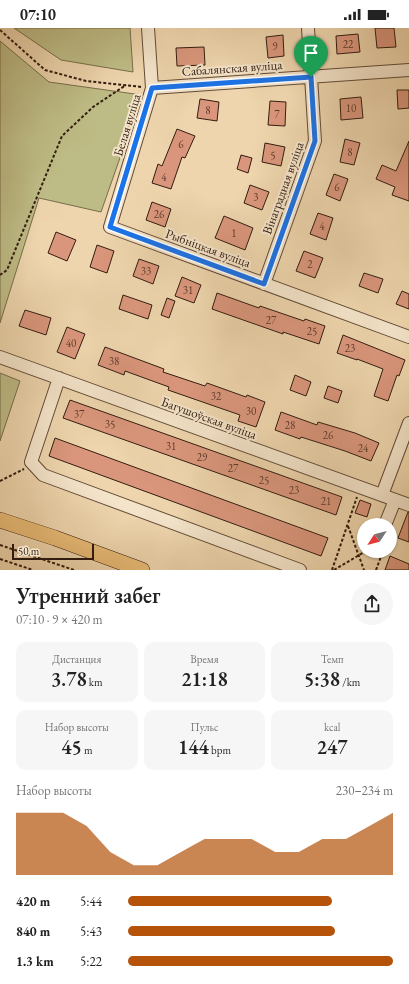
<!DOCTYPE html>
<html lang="ru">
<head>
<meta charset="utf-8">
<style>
	body { margin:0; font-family:"EB Garamond",serif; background:#f6f6f6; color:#222; height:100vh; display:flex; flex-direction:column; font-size:15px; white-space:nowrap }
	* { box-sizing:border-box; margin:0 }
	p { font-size:13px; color:#767676 }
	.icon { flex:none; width:22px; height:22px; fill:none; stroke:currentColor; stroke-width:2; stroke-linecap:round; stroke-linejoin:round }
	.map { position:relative; height:542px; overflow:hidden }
	.drawer { display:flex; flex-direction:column; background:#fff; flex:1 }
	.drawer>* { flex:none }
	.needle { width:26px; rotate:234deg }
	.tools { position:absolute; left:357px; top:490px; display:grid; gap:8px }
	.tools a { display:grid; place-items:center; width:40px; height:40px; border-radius:50%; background:#fff; box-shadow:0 1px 3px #0004; font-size:20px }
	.scale { position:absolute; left:12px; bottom:10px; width:82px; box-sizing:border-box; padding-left:4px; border:2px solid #331d10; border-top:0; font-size:11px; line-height:14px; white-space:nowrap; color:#331d10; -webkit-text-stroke:3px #f4e4ca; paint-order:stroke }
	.pin { position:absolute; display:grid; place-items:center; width:34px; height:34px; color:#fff; margin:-41px -17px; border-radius:50% 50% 50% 0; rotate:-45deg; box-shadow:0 0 4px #0007 }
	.pin .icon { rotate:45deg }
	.round { display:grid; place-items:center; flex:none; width:42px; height:42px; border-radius:21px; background:#f6f6f6 }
	.summary { display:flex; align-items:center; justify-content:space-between; height:68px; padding:0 16px }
	h1 { font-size:22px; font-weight:600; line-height:30px }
	.stats { display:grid; grid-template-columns:repeat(3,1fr); gap:6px; height:68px; padding:4px 16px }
	.stats div { display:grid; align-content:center; border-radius:10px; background:#f6f6f6; text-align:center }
	.stats b { font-size:20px; font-weight:600 }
	.stats small { font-size:11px; font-weight:400 }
	.stats p { font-size:11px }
	.chart { height:112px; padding:8px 16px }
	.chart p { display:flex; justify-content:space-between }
	.chart svg { width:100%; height:72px; margin-top:4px; fill:#b45309; opacity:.7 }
	ul { padding:0 16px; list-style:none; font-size:13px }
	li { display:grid; grid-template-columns:64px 48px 1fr; align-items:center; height:30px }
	li i { height:10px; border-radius:5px; background:#b45309 }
	.status { display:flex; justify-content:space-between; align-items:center; height:28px; padding:0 20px; background:#fff; direction:ltr }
	.status svg { height:11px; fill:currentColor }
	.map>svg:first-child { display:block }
</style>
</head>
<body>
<div class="status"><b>07:10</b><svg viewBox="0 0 49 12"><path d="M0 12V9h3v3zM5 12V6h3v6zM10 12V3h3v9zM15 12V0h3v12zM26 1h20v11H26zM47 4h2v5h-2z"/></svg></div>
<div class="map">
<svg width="409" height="542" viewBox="0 0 409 542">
	<rect width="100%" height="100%" fill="#eed5ad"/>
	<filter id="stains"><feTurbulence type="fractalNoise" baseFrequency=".005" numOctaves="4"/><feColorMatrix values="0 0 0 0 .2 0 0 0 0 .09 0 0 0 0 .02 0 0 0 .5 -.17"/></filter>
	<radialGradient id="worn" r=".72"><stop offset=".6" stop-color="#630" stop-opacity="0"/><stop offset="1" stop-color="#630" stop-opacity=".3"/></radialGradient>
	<path fill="#bebc86" stroke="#786c4b" d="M14,0h116l3,44 -72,-12z
		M0,13l49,41 93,13 -41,117 -62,-14 -39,125z
		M0,345l20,8 -20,60z"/>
	<path fill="#da967c" stroke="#331d10" d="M375,0h19l2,19 -19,1z
		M358,6l2,18 -23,2 -1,-18z
		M283,7l1,21 -16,2 -2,-21z
		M204,19l1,18 -28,1 -1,-18z
		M397,62h12v18l-11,1z
		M361,69l2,21 -22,2 -1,-21z
		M200,71l19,3 -2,19 -20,-3z
		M270,73l16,1 -1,24 -17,-1z
		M177,101l18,7 -10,22 -3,-1 -11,32 -19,-6 6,-19 4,2z
		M345,111l15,4 -6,22 -14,-3z
		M409,113v60l-17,-6 3,-8 -19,-8 6,-14 14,6z
		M265,115l20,4 -4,19 -19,-4z
		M241,127l11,3 -4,15 -11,-4z
		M334,146l14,5 -8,22 -14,-6z
		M250,157l19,7 -7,18 -18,-7z
		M152,174l19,7 -6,18 -19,-7z
		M318,185l15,5 -7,22 -16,-6z
		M224,188l29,12 -8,22 -30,-12z
		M56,204l20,8 -9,21 -19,-8z
		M97,217l17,6 -7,22 -17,-6z
		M304,223l19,7 -8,20 -19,-7z
		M139,231l20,7 -6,18 -20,-8z
		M364,245l19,6 -5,14 -19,-7z
		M182,249l19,8 -7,18 -19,-7z
		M402,263l7,3v15l-13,-5z
		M217,265l42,15 1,-2 44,15 1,-2 20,7 -6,18 -36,-12v2l-71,-25z
		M123,267l29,10 -4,14 -29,-10z
		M167,270l8,3 -6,17 -8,-3z
		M25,282l26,8 -5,17 -27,-9z
		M67,299l18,7 -10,25 -18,-7z
		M343,307l62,25 -6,16 -2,-1 -9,26 -14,-5 9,-27 -26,-10v1l-20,-7z
		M105,319l59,22 -1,3 42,14 2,-3 39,14 1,-2 18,7 -9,25 -18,-6 2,-6 -72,-25 1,-3 -44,-16 -1,4 -26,-10z
		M295,347l16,7 -5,14 -16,-6z
		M328,358l14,5 -4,12 -14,-5z
		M70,372l272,97 -6,18 -273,-97z
		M281,384l36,13 1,-3 37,11 24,10 -8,18 -26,-10 -44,-14 -1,2 -25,-9z
		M55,410l273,100 -7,18 -272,-100z
		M360,472l11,4 -4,13 -12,-4z
		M408,484h1v30l-11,-4z
		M390,528l19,8v6h-24z"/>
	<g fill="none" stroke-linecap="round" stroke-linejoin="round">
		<defs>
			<path id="minor" d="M148,0l4,60 -42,139 299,110
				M152,60l257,-18
				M264,256l51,-143 -7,-113
				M0,329l409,148
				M59,350l-28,84 12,13 257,95
				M382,467l27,-72
				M385,497l10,-25"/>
			<path id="major" d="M0,492l55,18 87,32"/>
		</defs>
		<use href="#minor" stroke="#624b37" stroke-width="14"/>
		<use href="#major" stroke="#331d10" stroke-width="16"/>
		<path stroke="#331d10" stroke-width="2" stroke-dasharray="3 2" stroke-linecap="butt" d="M0,2l45,40 41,11 56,6
			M0,247l7,-5 55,-134 31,-29 33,-22
			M0,453l24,-12
			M348,498l16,44
			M0,517l74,25
			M0,531l33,11
			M332,542l25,-73
			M334,542l32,-19
			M376,542l7,-19"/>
		<use href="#minor" stroke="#f4e4ca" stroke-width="12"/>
		<use href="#major" stroke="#e7ba76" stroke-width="15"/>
	</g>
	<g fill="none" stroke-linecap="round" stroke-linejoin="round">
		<defs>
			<path id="route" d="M311,49l4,64 -51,143 -154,-57 42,-139z"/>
		</defs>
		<use href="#route" stroke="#fff" stroke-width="8"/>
		<use href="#route" stroke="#1a73e8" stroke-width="5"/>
	</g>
	<g text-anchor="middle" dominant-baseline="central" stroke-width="4" stroke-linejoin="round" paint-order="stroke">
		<g font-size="11" fill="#5d3b2b">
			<text x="348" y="16">22</text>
			<text x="275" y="18">9</text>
			<text x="351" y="80">10</text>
			<text x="208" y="82">8</text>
			<text x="277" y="86">7</text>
			<text x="181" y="116">6</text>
			<text x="350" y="124">8</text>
			<text x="273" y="127">5</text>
			<text x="164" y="149">4</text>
			<text x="337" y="159">6</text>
			<text x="256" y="169">3</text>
			<text x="159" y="186">26</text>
			<text x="322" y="198">4</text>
			<text x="234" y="205">1</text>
			<text x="310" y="236">2</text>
			<text x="146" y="243">33</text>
			<text x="188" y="262">31</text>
			<text x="271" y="292">27</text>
			<text x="312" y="303">25</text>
			<text x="71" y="315">40</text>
			<text x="350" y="320">23</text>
			<text x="114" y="333">38</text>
			<text x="216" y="368">32</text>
			<text x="251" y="383">30</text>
			<text x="79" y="386">37</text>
			<text x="110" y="396">35</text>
			<text x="290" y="397">28</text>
			<text x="328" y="407">26</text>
			<text x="171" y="418">31</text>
			<text x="363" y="420">24</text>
			<text x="202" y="429">29</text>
			<text x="233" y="440">27</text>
			<text x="264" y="452">25</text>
			<text x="294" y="462">23</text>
			<text x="326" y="473">21</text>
		</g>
		<g font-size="13" fill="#331d10" stroke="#f4e4ca">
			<text transform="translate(232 40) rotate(-4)">Сабалянская вуліца</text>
			<text transform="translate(127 97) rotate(-73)">Белая вуліца</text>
			<text transform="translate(283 160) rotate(-70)">Вінаградная вуліца</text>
			<text transform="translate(208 220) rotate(20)">Рыбніцкая вуліца</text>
			<text transform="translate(209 390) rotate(20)">Багушоўская вуліца</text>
		</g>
	</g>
	<rect width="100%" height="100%" filter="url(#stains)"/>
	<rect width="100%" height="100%" fill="url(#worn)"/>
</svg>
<div class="tools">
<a><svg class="needle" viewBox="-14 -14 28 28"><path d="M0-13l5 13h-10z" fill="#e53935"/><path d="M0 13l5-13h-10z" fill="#767676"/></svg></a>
</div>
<div class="scale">50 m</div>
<div class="pin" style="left:311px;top:49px;background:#1e9e55"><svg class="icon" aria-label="arrive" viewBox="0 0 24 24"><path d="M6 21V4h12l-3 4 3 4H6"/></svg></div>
</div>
<section class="drawer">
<div class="summary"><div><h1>Утренний забег</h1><p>07:10 · 9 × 420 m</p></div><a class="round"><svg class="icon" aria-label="share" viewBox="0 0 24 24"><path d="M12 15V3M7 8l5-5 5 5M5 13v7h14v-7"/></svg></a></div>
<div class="stats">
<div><p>Дистанция</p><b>3.78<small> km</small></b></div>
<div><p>Время</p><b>21:18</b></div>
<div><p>Темп</p><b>5:38<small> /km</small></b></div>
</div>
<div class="stats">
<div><p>Набор высоты</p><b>45<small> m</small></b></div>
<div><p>Пульс</p><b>144<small> bpm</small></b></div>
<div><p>kcal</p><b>247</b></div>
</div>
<div class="chart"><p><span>Набор высоты</span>230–234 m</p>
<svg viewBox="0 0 160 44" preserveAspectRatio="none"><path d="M0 44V6L10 6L20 6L30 14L40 30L50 38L60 38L70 30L80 22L90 22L100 22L110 30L120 30L130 22L140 22L150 14L160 6V44z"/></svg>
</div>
<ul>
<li><b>420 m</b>5:44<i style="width:77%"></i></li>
<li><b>840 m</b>5:43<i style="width:78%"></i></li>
<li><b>1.3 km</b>5:22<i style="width:100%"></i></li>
</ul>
</section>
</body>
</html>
